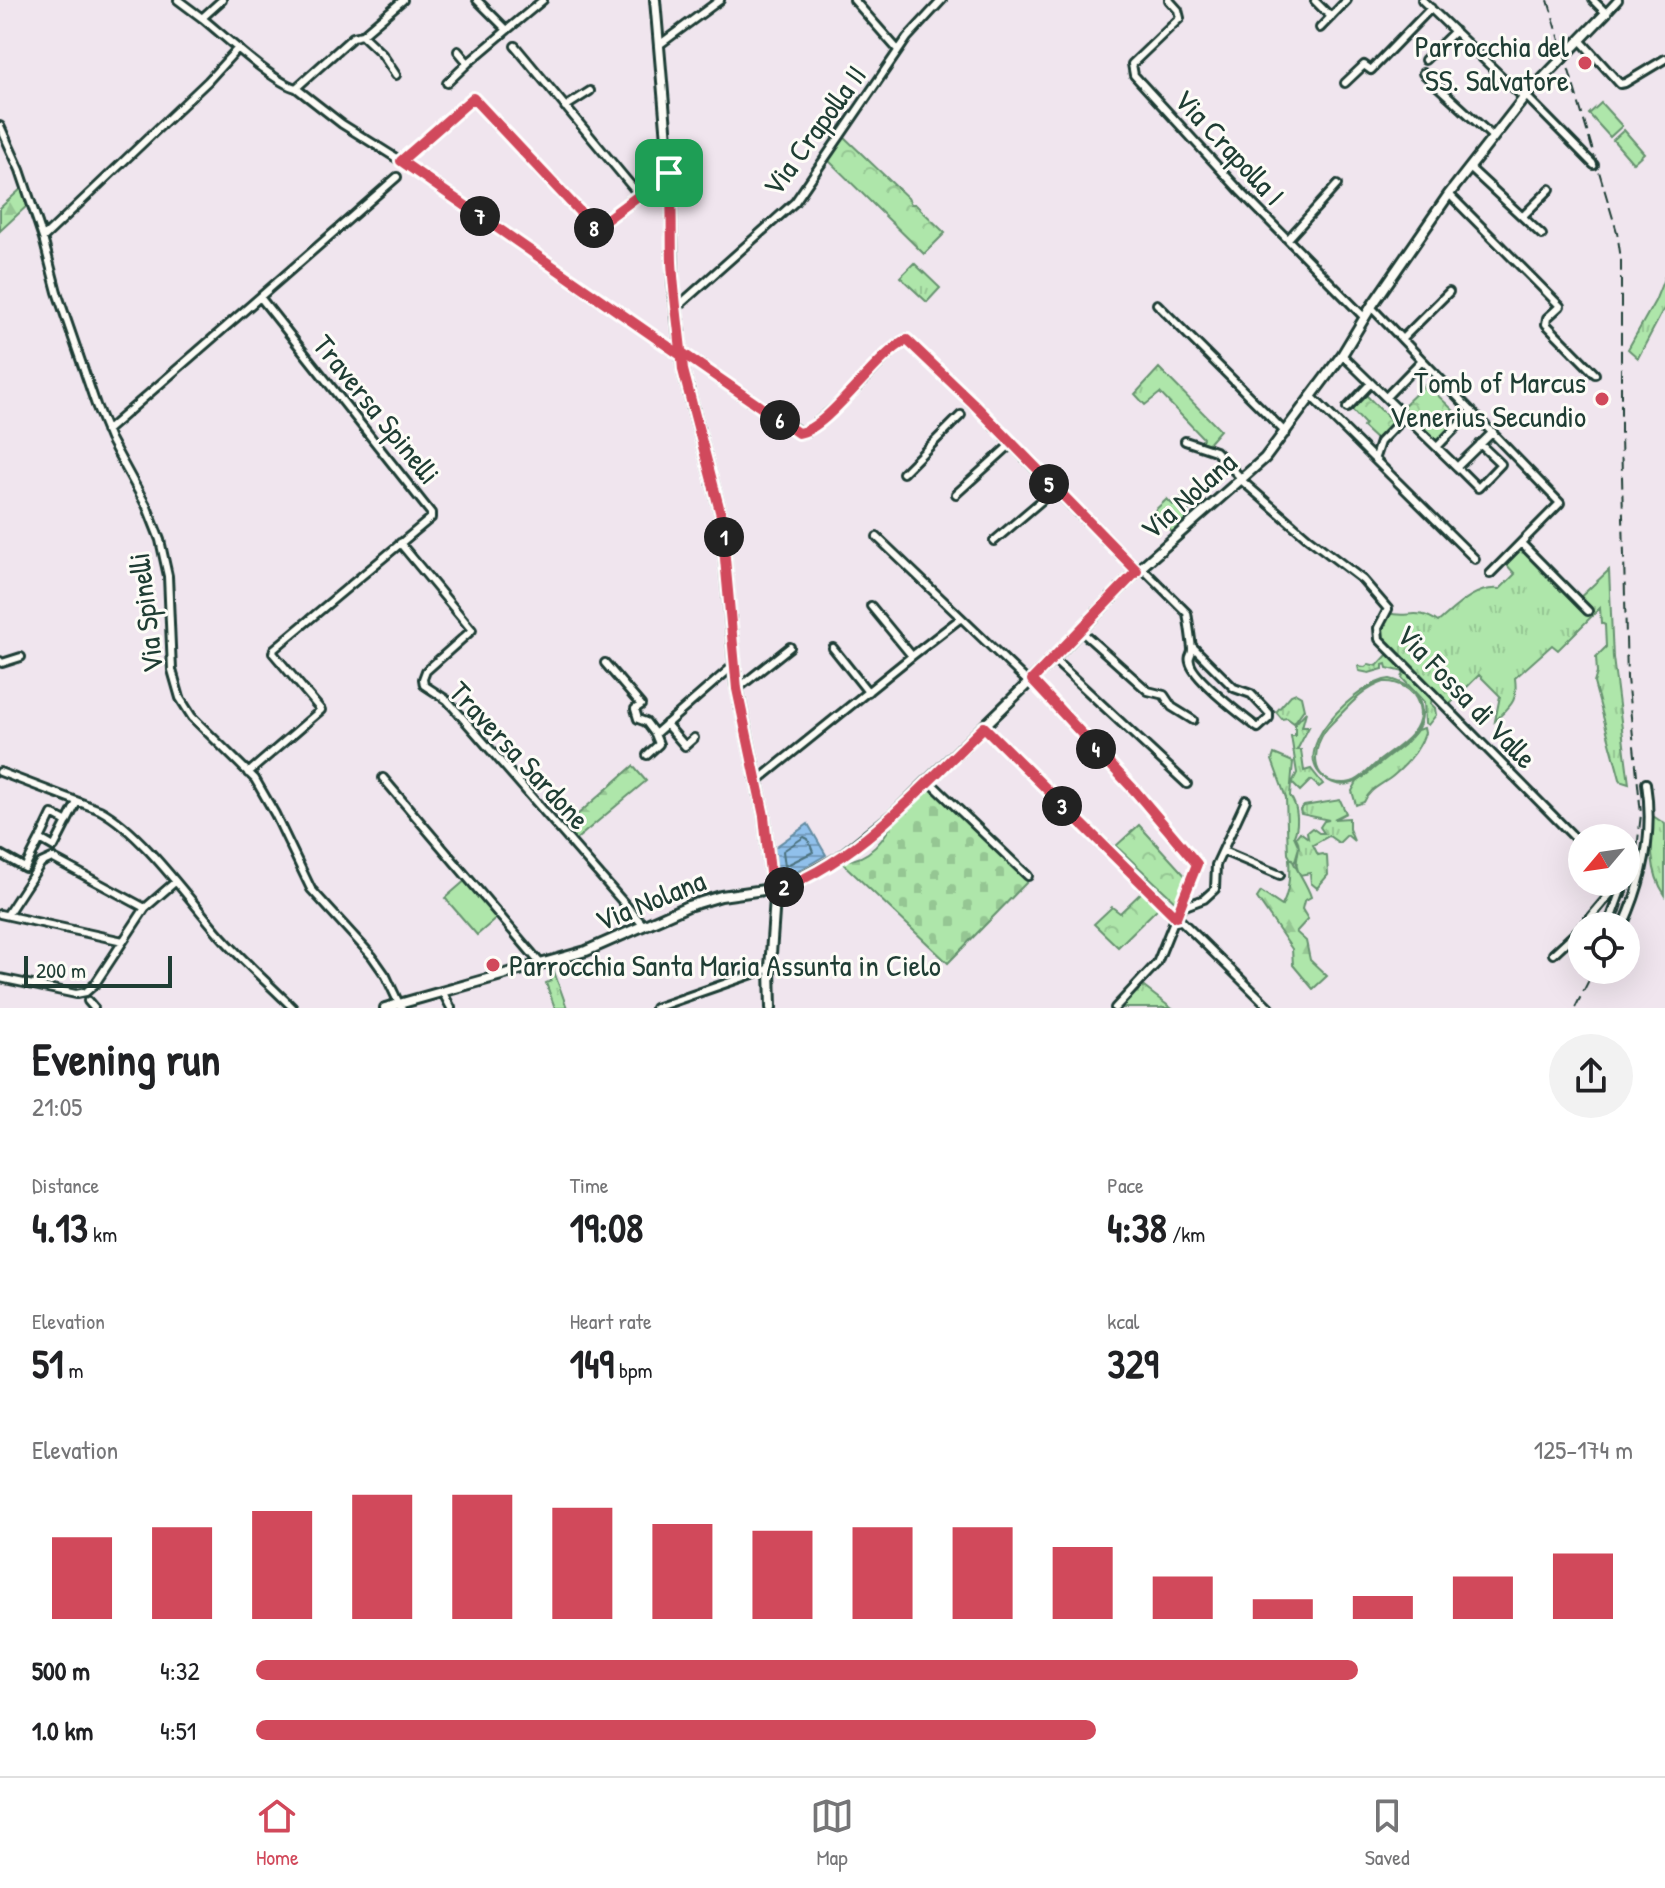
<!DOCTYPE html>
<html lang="en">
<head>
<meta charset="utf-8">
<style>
	body { margin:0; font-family:"Patrick Hand",sans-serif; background:#f2f2f2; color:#202124; height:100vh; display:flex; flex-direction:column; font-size:30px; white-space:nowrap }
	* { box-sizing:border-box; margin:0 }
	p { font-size:26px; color:#757577 }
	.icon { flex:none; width:44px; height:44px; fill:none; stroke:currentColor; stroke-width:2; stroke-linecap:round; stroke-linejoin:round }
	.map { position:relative; height:1008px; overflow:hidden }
	.drawer { display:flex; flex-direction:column; background:#fff; flex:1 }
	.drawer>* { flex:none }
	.needle { width:52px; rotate:241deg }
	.fabs { position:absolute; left:1568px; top:824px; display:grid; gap:16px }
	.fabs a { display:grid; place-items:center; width:72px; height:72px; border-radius:50%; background:#fff; box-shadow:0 8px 32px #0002; font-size:40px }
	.scale { position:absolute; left:24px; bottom:20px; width:148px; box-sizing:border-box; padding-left:8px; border:4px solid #1f3d34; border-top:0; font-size:22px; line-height:28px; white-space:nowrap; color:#1f3d34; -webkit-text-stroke:6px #fdfcf7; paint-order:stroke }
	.pin { position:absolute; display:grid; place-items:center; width:68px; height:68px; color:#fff; margin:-34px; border-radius:16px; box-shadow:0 4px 12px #0006 }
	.km { position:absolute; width:40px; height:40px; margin:-20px; border-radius:50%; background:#222; color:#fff; font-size:22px; line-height:40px; text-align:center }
	.round { display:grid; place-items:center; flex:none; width:84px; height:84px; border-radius:42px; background:#f2f2f2 }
	.summary { display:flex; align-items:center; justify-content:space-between; height:136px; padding:0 32px }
	h1 { font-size:44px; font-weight:800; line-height:60px }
	.stats { display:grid; grid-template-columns:repeat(3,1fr); gap:12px; height:136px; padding:8px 32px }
	.stats div { display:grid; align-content:center }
	.stats b { font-size:40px; font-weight:800 }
	.stats small { font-size:22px; font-weight:400 }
	.stats p { font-size:22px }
	.chart { height:224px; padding:16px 32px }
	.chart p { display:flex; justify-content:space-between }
	.chart svg { width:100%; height:144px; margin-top:8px; stroke:#d1495b; stroke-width:6 }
	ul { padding:0 32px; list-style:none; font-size:26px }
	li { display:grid; grid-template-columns:128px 96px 1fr; align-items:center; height:60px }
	li i { height:20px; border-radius:10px; background:#d1495b }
	.menu { display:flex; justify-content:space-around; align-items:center; height:112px; border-top:2px solid #e0e0e0; background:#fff; font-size:22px; color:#757577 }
	.menu a { display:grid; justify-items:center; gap:4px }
	.menu .on { color:#d1495b }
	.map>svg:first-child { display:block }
</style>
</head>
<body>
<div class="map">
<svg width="1665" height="1008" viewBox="0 0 1665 1008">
	<defs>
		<pattern id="grass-tufts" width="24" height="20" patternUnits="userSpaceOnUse" patternTransform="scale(2)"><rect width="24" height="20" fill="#aee6aa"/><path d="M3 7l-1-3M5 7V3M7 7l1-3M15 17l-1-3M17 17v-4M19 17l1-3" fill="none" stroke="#95c693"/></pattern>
		<pattern id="forest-firs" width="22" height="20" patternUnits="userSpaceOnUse" patternTransform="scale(2)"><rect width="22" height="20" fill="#aee6aa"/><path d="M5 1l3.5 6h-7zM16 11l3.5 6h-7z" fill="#95c693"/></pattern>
		<pattern id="cemetery-stones" width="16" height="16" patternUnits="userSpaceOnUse" patternTransform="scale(2)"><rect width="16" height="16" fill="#aee6aa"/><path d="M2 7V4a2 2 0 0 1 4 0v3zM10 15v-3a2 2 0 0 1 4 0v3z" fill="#95c693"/></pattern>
		<pattern id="park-crowns" width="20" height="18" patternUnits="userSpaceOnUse" patternTransform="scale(2)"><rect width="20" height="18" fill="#aee6aa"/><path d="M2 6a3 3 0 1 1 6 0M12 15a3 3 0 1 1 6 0" fill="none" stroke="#95c693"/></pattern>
		<pattern id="water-rules" width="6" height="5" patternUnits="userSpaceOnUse" patternTransform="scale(2)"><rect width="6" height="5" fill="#90c0eb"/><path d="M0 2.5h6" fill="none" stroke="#759dbf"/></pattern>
	</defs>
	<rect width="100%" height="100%" fill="#f0e5ee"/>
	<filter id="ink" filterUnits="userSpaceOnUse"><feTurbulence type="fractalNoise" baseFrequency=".0125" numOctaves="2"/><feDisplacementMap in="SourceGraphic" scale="16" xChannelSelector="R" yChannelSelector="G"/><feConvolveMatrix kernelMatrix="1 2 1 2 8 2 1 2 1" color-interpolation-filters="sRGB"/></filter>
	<g filter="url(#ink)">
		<path fill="url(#grass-tufts)" stroke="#66926f" stroke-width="2" d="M914,263l26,25 -13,14 -27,-25z
			M1665,276v31l-27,51 -10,-9 27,-48z
			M1159,368l61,62 -14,16 -5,-4 2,-4 -43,-45 -15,12 -10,-11z
			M1182,497l11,11 -10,6 5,6 -15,13 -21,-20 15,-14 6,6z
			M1520,549l54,54 35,-33 4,88 16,126 -7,-2 -2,-3 -26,-96 3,-10 -1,-16 10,-10 -1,-22 -4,-2 -1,-15 -42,42 -6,-5 -37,33c3,24 -4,27 -20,43l5,-25 -21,-21 -31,31 -67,-67 -2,-9 9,-17c20,6 29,-6 50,9 18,-15 37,-36 62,-33l15,-15 -10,-11z
			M1388,654l44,43 -1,7 4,4 1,7 -8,10 -3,-2 -1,-21 -22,-24 2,-6 -17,-4 -1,-4 -3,1v4l-14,4 -10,-2 -1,-5 7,1 4,-3 8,2z
			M1296,693l5,3 3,13 -10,14 -7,-5 -5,1 -6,-7 15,-17z
			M1306,712l-4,15h7l-12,23h4l3,21 7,-2 12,15 -4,3 -8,-7 -11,11 -8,-8 5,-10 -6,-37h4v-12z
			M1424,728l1,5c-5,16 -19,32 -32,43 -11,9 -23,12 -29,26l-8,3 -4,-14 5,-9 50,-40 10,-12z
			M1274,754l19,8 -3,34c8,10 9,29 4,40l5,11 -5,17 -6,-10 -2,-56 -14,-38z
			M1340,800l6,13 -12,6 15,-1v11l5,12 -7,-6 -8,8 -10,-7 -16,9 5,10 5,-1 4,3 1,18 -11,13 -6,-5 -1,-10 -10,2c-9,-14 4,-25 -4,-38l4,-5 8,6 -1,-6 5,-4 7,5h5l-4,-6 4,-6 5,-1 -28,-6 -1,-4 4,-4z
			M1653,816l12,8v71c-16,-23 -14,-53 -12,-79z
			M552,966l15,42h-12l-9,-25 5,-2 -3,-14z
			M1140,984l31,24h-53z"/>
		<path fill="url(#forest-firs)" stroke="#66926f" stroke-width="2" d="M23,187l6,17 -29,27v-23z
			M633,766l13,15 -73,61 -12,-13z
			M1289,859h3c5,12 16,27 19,38l-7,4 -2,8 6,10 -12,13 10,9 4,19 17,16 -14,13 -20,-24 -1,-16 -35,-51 4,-6 21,14c7,-13 8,-32 7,-47z"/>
		<path fill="url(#cemetery-stones)" stroke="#66926f" stroke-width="2" d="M930,786l98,95 -80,82 -109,-103c29,4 49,-23 57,-48l11,-1z"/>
		<path fill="url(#park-crowns)" stroke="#66926f" stroke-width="2" d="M843,136l65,62 3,6h4l30,29 -21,21 -97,-95z
			M1426,384l28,27 -6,7 8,8 -19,19 -37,-36z
			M1364,393l31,31 -17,17 -15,-14 2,-3 -16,-17z
			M1139,825l50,55 -10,25 -63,-59z
			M1144,890l16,16 -42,41 -24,-23 18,-17 8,6z"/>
		<path fill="#aee6aa" stroke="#66926f" stroke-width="2" fill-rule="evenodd" d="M1601,103l21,23 -12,11 -21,-23z
			M1624,130l20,23 -11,10 -20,-23z
			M1390,679c12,3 24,9 29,21 14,31 -23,49 -42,65 -8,7 -14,15 -24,18 -9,3 -17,2 -24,-2 -49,-28 31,-100 61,-102zM1384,682c14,-1 29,7 34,21 10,27 -21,44 -38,57 -12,9 -20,23 -36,23 -37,1 -33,-40 -13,-59 15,-15 31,-35 53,-42z
			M467,879l31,38 -21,18 -32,-37z"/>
		<path fill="url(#water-rules)" stroke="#638ca2" stroke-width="2" d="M808,824l18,31 -40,23 -9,-1 -3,-29z"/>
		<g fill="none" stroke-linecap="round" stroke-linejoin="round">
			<path stroke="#4c717d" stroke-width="2" d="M804,837l4,2 5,13 -28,14 -2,-15z"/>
			<path stroke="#c6c3c9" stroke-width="6" stroke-dasharray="6 3" stroke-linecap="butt" d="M961,415l6,-7"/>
			<defs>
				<path id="street" d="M178,0l24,18 20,-18
					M477,0l30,30 36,-30
					M854,0l44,50
					M1169,0l9,10 2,8 -48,46 2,11 107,117 124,126
					M1422,0l102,98
					M1593,0l13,13 12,-13
					M1315,1l16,16
					M202,18c20,16 72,65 94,70l57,-51 9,-2 41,-35
					M1320,28l27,-28
					M362,35l20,19 14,21
					M1580,40l40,44 5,-1 40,-24
					M659,45l61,-45
					M515,46l124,149
					M458,51l10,12 39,-33
					M1425,60l30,-29
					M1423,73l70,64
					M447,83l21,-20
					M1345,83l19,-18 7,5 60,-62
					M296,88l46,36 59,37 72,-63 122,130 74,-55
					M1526,96l68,69
					M565,107l25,-16
					M0,126l20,44 23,68 14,54 39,113 14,34 37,68 13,33 8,36 4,94 8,28 12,19 63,62 20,35 36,75 61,67 14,20 15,32
					M401,161l281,195
					M1470,168l72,67
					M1449,194l111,112 -13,12 -1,6 49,50
					M1523,216l27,-27
					M43,238l165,-157 30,-33
					M1288,239l49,-54
					M260,297l137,-120
					M1157,304l129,129
					M1371,307l189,196 -70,71
					M676,308l119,-106 112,-164 35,-38
					M1402,339l47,-47
					M681,352l74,52 47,29 9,-5 40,-35 44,-46 12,-7 66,63 74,78 90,90
					M1342,355l115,112 36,-35
					M1312,397l163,162
					M1386,397l36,-37
					M1347,408l24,-25
					M106,431l154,-134 171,216v5l-157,131 -1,4 48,57 -73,63
					M1185,441l30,10 27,28
					M1437,447l35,-36
					M1375,457l5,-15 25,-26
					M1457,467l21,21 23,-24 -21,-20
					M903,473l58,-58
					M1241,480l67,58 55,42 25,29 -10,19 1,11 203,206
					M956,494l55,-50
					M877,537l152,146
					M994,541l61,-52
					M400,543l72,87 -46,41 -3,8 1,6 23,15 197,226
					M1521,543l67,68
					M1141,567l46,46c1,5 5,33 5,37 0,6 -4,6 -2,12 2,16 54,55 68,66l11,-10v-5l-18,-19 -17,-6 -41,-41
					M871,606l41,50 49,-38
					M1081,631l67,60 16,4 8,12 21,13
					M833,648l35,44
					M1053,659l134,125
					M0,661l2,2 19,-6
					M605,663l36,42 -6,4 3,10 8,3 9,12
					M1032,680l104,112 61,72 -40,99 -42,45
					M737,689l53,-42
					M666,724l19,22 9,-8
					M984,727l286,281
					M647,755l12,-11 -4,-10 79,-69
					M0,772l100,38c41,22 88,88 119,124 23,26 49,49 74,74
					M383,778l157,185
					M928,780l100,96
					M756,782l156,-126
					M40,839l12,-25 15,8
					M1223,851l57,24
					M0,854l25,14 15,-29 14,8 23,-45
					M1180,908l24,-9 11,-10 1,-24 30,-65
					M0,914l123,27
					M7,915l34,-52 11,-5 93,50
					M1583,926l27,-32 4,-12
					M1608,926l16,-44
					M1623,926c21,-46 31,-93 23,-143
					M1553,954l29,-27
					M0,978l76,16 10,-2 9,-8 50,-76 30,-26
					M442,991l9,17
					M88,1001l6,7
					M655,1008l115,-40"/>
				<path id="secondary" d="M655,0l16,186 2,96 10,88 38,145 15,168 28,133 8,75 3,7 -5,70 1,40
					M385,1008l201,-57 102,-45 33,-10 65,-9 54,-30 54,-43 159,-155 84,-88 128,-113 77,-103 29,-48 78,-113 75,-96 82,-85"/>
			</defs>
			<use href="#street" stroke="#1f3d34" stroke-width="12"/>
			<use href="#secondary" stroke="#1f3d34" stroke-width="14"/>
			<use href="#street" stroke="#fdfcf7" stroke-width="6"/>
			<use href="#secondary" stroke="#fdfcf7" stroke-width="8"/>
			<path stroke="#1f3d34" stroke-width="2" stroke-dasharray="12 6" stroke-linecap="butt" d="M1548,0l69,232 4,27v177l6,242 14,136 -6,53 -19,59
				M1575,1008l19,-38"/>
		</g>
	</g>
	<g fill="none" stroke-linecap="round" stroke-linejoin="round" filter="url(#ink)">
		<defs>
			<path id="route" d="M669,173c4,30 2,60 3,89 2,37 8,72 11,108l38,145 16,174 27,127 8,75c82,-24 152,-107 212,-164l192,190 21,-53 -61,-72 -104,-112 105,-109 -164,-168 -66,-63c-32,15 -78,89 -109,93l-117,-81 1,4 -281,-195 72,-63 122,130 74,-55"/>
		</defs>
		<use href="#route" stroke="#fff" stroke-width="16"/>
		<use href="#route" stroke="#d1495b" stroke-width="10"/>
	</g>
	<g fill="#d1495b" stroke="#fdfcf7" stroke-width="3">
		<circle cx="1585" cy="63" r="8"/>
		<circle cx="1602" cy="399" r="8"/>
		<circle cx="493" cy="965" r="8"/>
	</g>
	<g text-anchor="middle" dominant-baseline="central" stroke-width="6" stroke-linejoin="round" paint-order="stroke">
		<g font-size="30" fill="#1f3d34" stroke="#fdfcf7" text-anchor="end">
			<text x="1569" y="46">Parrocchia del<tspan x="1569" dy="34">SS. Salvatore</tspan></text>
			<text x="1586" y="382">Tomb of Marcus<tspan x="1586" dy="34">Venerius Secundio</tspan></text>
			<text x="509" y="965" text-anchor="start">Parrocchia Santa Maria Assunta in Cielo</text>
		</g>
		<g font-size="30" fill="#1f3d34" stroke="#fdfcf7">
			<text transform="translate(814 130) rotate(-54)">Via Crapolla II</text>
			<text transform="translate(1230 147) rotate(47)">Via Crapolla I</text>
			<text transform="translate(377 409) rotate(51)">Traversa Spinelli</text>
			<text transform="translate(1188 495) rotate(-41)">Via Nolana</text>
			<text transform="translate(145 613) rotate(-97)">Via Spinelli</text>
			<text transform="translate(1467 696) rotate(46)">Via Fossa di Valle</text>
			<text transform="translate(520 755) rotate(47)">Traversa Sardone</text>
			<text transform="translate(650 900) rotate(-22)">Via Nolana</text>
		</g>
	</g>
</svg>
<div class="fabs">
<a><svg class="needle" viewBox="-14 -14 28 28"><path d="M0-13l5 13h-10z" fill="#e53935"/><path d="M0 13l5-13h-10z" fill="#757577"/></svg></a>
<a><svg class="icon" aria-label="locate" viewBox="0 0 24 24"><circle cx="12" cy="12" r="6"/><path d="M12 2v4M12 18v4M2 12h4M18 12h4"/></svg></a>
</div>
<div class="scale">200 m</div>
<div class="pin" style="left:669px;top:173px;background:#1e9e55"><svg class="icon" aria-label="arrive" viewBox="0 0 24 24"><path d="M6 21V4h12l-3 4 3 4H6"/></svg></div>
<b class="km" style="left:724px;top:537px">1</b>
<b class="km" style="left:784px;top:887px">2</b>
<b class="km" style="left:1062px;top:806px">3</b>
<b class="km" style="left:1096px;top:749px">4</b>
<b class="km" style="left:1049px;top:484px">5</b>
<b class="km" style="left:780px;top:420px">6</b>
<b class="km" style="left:480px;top:216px">7</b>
<b class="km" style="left:594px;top:228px">8</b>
</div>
<section class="drawer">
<div class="summary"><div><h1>Evening run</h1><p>21:05</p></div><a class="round"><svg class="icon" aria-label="share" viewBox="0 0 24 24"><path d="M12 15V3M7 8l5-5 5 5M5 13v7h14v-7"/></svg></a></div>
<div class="stats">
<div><p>Distance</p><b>4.13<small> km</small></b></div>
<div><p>Time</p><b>19:08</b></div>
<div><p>Pace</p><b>4:38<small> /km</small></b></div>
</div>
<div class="stats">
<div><p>Elevation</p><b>51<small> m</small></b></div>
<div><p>Heart rate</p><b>149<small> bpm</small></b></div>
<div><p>kcal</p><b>329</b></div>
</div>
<div class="chart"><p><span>Elevation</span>125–174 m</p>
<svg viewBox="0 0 160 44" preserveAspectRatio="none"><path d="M5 44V19M15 44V16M25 44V11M35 44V6M45 44V6M55 44V10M65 44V15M75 44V17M85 44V16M95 44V16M105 44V22M115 44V31M125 44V38M135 44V37M145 44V31M155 44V24"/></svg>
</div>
<ul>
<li><b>500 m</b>4:32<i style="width:80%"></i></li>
<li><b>1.0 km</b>4:51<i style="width:61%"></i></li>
</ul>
</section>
<nav class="menu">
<a class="on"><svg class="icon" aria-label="home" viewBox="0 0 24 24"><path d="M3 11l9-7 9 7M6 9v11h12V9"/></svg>Home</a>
<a><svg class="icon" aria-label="map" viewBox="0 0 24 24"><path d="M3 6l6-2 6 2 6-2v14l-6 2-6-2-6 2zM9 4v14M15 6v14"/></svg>Map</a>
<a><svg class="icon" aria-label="saved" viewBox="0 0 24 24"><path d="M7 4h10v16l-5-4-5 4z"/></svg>Saved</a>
</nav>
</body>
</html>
